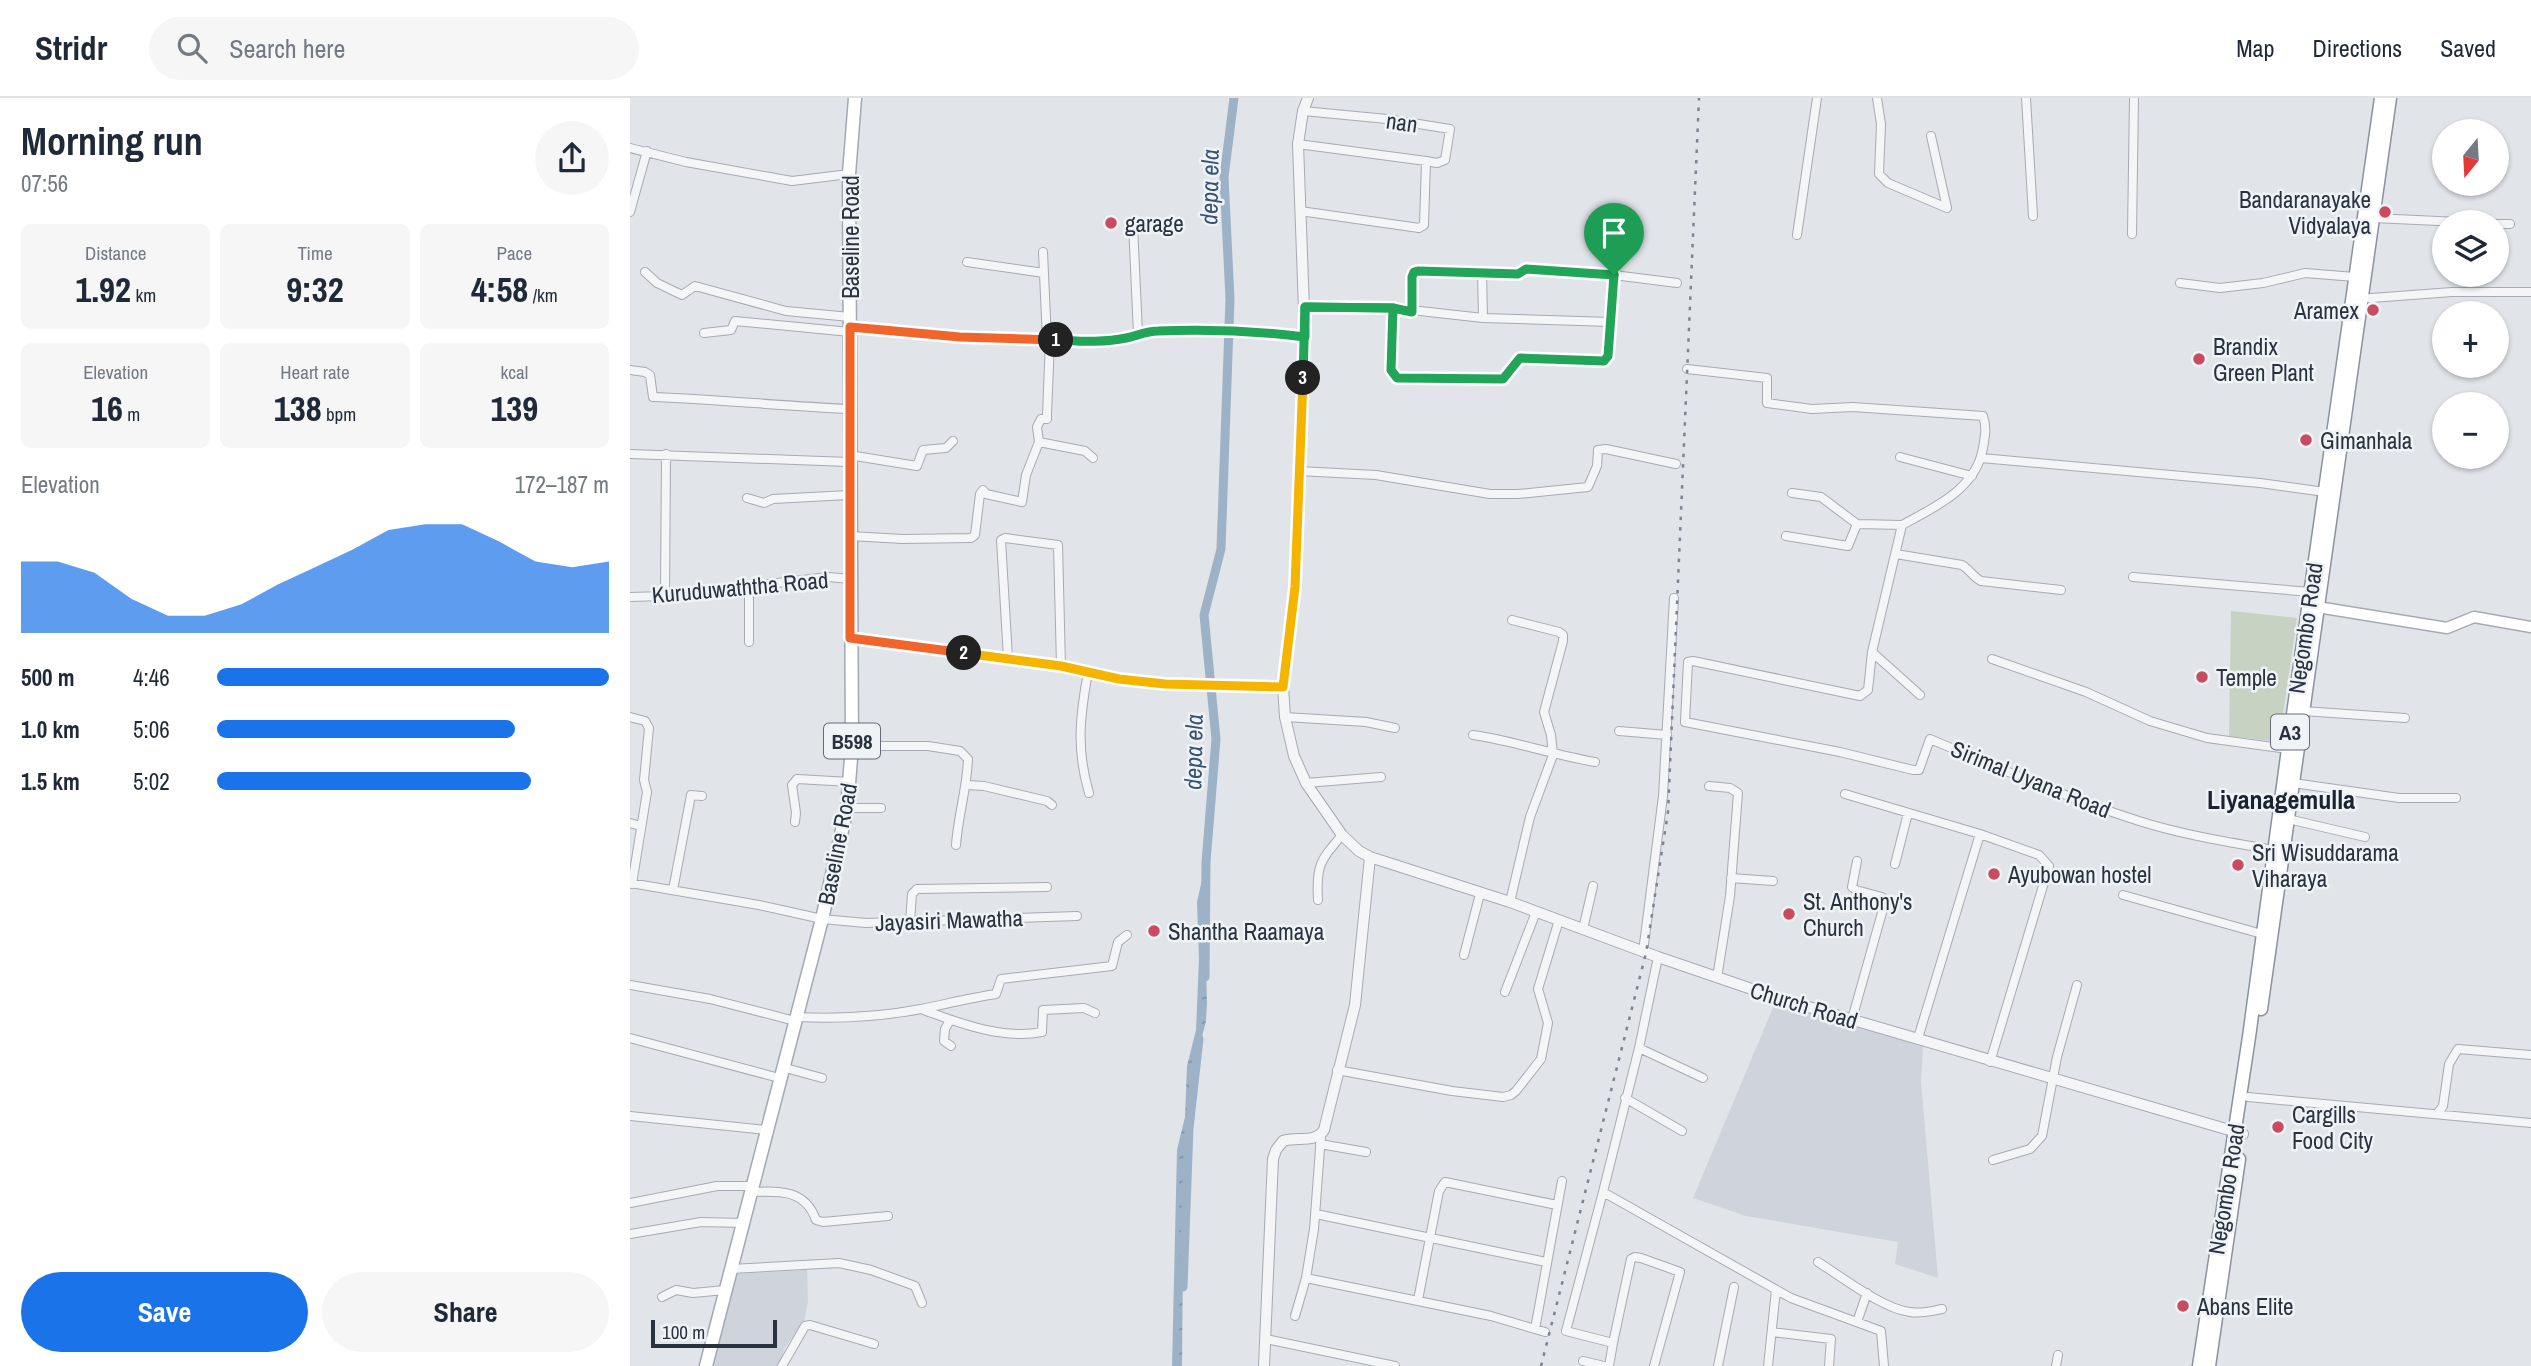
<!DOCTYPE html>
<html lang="en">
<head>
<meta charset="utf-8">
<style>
	body { margin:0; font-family:"Archivo Narrow",sans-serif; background:#f6f6f7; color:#1f2937; height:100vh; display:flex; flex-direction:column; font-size:26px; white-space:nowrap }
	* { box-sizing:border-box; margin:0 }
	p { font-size:23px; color:#747a83 }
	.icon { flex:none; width:38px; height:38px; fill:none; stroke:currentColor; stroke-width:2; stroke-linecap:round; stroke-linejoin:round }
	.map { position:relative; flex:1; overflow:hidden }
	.sheet { display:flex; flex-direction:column; background:#fff; width:630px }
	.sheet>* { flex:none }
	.needle { width:46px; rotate:198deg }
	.tools { position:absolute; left:1802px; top:21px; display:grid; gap:14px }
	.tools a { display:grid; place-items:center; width:77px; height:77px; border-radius:50%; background:#fff; box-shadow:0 2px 5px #0004; font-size:35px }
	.scale { position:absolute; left:21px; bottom:18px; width:126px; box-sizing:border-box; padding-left:7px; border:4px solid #2a3240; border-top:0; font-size:19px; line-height:24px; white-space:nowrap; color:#2a3240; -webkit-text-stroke:5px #f0f3f6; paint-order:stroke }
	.pin { position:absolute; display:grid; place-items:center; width:60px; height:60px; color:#fff; margin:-72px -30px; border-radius:50% 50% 50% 0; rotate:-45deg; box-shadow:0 0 7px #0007 }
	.pin .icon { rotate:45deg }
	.km { position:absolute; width:35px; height:35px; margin:-18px; border-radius:50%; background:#222; color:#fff; font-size:19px; line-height:35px; text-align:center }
	.round { display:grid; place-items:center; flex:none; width:74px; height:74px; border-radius:37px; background:#f6f6f7 }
	.headline { display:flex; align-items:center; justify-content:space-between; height:119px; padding:0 21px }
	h1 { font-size:38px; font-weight:700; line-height:52px }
	.metrics { display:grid; grid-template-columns:repeat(3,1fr); gap:10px; height:119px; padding:7px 21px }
	.metrics div { display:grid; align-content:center; border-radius:10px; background:#f6f6f7; text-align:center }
	.metrics b { font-size:35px; font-weight:700 }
	.metrics small { font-size:19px; font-weight:400 }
	.metrics p { font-size:19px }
	.chart { height:196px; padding:14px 21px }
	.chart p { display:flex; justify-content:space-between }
	.chart svg { width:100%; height:126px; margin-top:7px; fill:#1a73e8; opacity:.7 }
	.cta { display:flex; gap:14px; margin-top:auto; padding:14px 21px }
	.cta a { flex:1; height:80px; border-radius:42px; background:#1a73e8; color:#fff; font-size:28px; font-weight:700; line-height:80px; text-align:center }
	.cta a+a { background:#f6f6f7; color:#1f2937 }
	ul { padding:0 21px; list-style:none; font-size:23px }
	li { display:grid; grid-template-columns:112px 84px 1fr; align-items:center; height:52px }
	li i { height:18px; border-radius:9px; background:#1a73e8 }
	header { display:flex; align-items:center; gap:42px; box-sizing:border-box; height:98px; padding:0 35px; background:#fff; border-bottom:2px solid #e0e1e3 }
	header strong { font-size:33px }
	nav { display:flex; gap:38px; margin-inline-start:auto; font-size:24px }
	.search { width:490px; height:63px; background:#f6f6f7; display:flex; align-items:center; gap:18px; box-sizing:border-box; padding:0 24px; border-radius:38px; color:#747a83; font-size:26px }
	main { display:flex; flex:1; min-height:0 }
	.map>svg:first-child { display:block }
</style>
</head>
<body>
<header>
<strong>Stridr</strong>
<div class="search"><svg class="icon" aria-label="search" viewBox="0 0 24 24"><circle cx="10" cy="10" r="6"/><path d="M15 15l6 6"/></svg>Search here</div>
<nav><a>Map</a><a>Directions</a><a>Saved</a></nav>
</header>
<main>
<section class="sheet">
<div class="headline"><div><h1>Morning run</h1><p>07:56</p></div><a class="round"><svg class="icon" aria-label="share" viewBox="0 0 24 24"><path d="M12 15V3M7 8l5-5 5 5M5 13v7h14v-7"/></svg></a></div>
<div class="metrics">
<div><p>Distance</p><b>1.92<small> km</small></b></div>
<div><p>Time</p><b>9:32</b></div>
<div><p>Pace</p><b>4:58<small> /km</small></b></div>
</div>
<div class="metrics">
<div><p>Elevation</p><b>16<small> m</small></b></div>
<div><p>Heart rate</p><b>138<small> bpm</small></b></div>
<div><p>kcal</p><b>139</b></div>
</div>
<div class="chart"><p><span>Elevation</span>172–187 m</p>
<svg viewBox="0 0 160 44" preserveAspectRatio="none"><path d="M0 44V19L10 19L20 23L30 32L40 38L50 38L60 34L70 27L80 21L90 15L100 8L110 6L120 6L130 12L140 19L150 21L160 19V44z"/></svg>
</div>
<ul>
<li><b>500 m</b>4:46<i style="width:100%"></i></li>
<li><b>1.0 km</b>5:06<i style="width:76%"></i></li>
<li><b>1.5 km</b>5:02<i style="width:80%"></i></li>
</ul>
<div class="cta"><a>Save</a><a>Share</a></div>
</section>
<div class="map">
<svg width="1901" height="1268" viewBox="0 0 1901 1268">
	<defs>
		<pattern id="water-ripples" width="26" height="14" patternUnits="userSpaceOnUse" patternTransform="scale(1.75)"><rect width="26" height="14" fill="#9db2c7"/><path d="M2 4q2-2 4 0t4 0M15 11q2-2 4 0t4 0" fill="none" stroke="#8091a3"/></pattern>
	</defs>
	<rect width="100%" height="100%" fill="#e1e4e9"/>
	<path fill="#cfd3db" d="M1145,905l148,43 -2,36 17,196 -43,-14 3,-22 -152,-26 -53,-18z
		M177,1172l1,32 -4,20 -19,25 -6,19h-68l24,-92z"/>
	<path fill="#c7d2c2" d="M1601,513l66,7 -18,124 -50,-6z"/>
	<path fill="url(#water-ripples)" d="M576,764l-2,41 3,100 -1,18 -12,47 -5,60 -6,129 -1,109h-10l5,-216 8,-33 2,-51 9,-36 3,-71 -2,-57z"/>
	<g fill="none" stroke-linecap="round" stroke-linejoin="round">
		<path stroke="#9db2c7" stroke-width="9" d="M575,879l1,-115 10,-123 -12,-124 17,-66 9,-250 -6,-122 10,-79
			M553,1189l6,-159 10,-89"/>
		<defs>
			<path id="minor" d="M1247,0l4,26 -2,50 9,9 59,25 -16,-72
				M1396,0l7,118
				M673,13l84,8 63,10 -5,31 -8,3 -11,-2
				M668,46l128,17 -2,64 -5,3 -119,-17
				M0,50l56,14 106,19 57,-7
				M0,114l17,-61
				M1743,120l87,4
				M1867,126h13
				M503,127l5,108
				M1502,136l2,-136
				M1167,137l20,-137
				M413,154l4,88
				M337,164l77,11
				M15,174l12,11 25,12 13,-9 91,25 64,6
				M984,177l63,8
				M1550,185l40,5 43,-5 42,-10 50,4
				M1728,201l94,-7h79
				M675,209l88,1 90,10 -1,-46 36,2 8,-5 88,6 -6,81 -4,5 -84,-3 -17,21 -106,-1 -6,-8 2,-62
				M782,214l2,-39 68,-1
				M853,220l128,4
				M220,229l110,10 132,5 37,-4 9,-5 17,-2 85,1 65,5
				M74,235l27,-3 4,-9 115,11
				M1057,271l80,9v25l45,6 41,-2 130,9c4,12 2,20 0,32 -7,41 -48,59 -81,77l-30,127 -4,38 -8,6 -167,-35 -5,1 -3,60 155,30 73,18h6l11,-31c69,29 137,59 209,82 44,14 90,21 135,29
				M0,272l15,2 5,3 3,22h3c65,3 129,9 193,12
				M409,344l46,9 8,7
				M0,356l219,8
				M219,357l68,11 6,-16 23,-2 7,-7
				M1270,359l72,19
				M1351,360l279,25 65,9
				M668,373l78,4 114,19h28l70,-7 9,-21 1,-16 8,-1 70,15
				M1162,395l29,4 36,27
				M117,400l17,5 9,-4 76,-4
				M220,438l53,3 68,-1 4,-3 5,-41 3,-4 3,4 36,8 4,-27 13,-33 -2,-15 4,-8h6v-4l3,-75
				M1156,438l62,10 9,-22 45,1
				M1266,456l66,11c8,5 11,12 19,16l80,9
				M1503,479l178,15
				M119,489v55
				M35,498l1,-142
				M0,499l35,-1 163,-19 23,2
				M221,540l210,28 58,13 46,5 118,3
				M1242,554l48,43
				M378,560l-7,-118 4,-2 53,7 3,121
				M1362,561l94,33 64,29 57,17 81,11
				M458,574c-8,44 -12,77 1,121
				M1673,613l102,7
				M0,619l15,4 4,7 -5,52 3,12 -15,92
				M655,619l81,5 29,6
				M989,633l48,4
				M843,637c42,6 81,20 122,27
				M222,648h76l32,5 8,8c-1,29 -10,57 -12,86
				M676,685l75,-6
				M1663,685l106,15h57
				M337,687l17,1 63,15 5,4
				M1079,688l21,2 8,5 -8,103 -13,82
				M1215,696l135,40 59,21 10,11 -59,196
				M217,710h34
				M1658,721l77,18
				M165,724l1,-9 -4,-28 5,-6 53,3
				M0,725l11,3
				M1265,766l13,-51
				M1101,780l42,3
				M0,785l129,22 63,14 44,4 211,-7
				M43,792l18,-95 11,1
				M1493,797l139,39
				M688,802c-2,-35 2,-39 24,-65
				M880,804l20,-85 23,-62 -2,-20 -7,-23 19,-71v-6l-4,-3 -47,-12
				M280,824l2,-28 5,-5 130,-2
				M953,831l10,-43
				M1013,854l20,-156 11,-198
				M834,857l16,-61
				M1028,859l-19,91 -36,144 188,106 90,33 3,35
				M0,887l80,14 85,22
				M875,894l31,-80
				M291,911c38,14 81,31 121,23l1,-22 41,-2 11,5
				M166,919c41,2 84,0 125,-8 25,-5 49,-11 75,-15l5,-15 111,-13 6,-24 9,-7
				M1222,921l33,-117 -3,-5 -26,-7 -4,-3 5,-26
				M320,922l-5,9 -1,12 7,5
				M0,940l149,40
				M1288,940l62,-204
				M1009,950l64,30
				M152,969l40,11
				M707,972l115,21 51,6 8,-2 5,-4 25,-32 7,-36 -10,-34 21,-69
				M1618,999l283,26
				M995,1000l57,33
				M1807,1016l6,-8 6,-42 9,-15 73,6
				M0,1018l136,14
				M690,1046l46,8
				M1363,1062l37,-11 12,-13 15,-79 20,-72
				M121,1094c28,-1 54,-3 65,28l7,2 65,-6
				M973,1094l-37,139 47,12 -4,23
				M0,1105l87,-17h36
				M686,1116l230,48
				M0,1136l71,-12 42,1
				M1188,1164c24,15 65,47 92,50 11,2 22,-1 32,-3
				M101,1171l108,-6 32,7 44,16 7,17
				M676,1180l185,38 54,16
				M32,1199l14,-7 17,3 32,-3
				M788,1202l21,-109 6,-9 112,23
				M665,1218l11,-38 8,-49 7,-94
				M1227,1224l10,-29
				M905,1231l27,-148
				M1142,1234l59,7 -2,27
				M636,1241l129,27
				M983,1245l18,-84 4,-2 6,1 39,14 -26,94
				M953,1263l21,5
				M152,1268l23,-40 5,-1 64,19
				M1088,1268l16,-79
				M1138,1268l8,-76
				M1426,1268l2,-11"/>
			<path id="tertiary" d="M678,0l-5,13 -5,33 7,193 -10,250 -12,100 2,30 9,39 12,27 36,52 17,16 11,6 140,45 148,55 120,41 465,136
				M634,1268l9,-207 3,-9 7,-9c14,-5 32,3 41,-11l31,-125 15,-148"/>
			<path id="secondary" d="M1681,508l136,22 27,-11 57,10"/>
			<path id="primary" d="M76,1268l116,-447 25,-111 5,-62 -3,-572 6,-76"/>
			<path id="trunk" d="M1631,911l129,-911
				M1569,1268l50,-329 39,-288 93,-651
				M1579,1268l30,-207"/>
		</defs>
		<use href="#minor" stroke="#a6abb3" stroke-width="10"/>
		<use href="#tertiary" stroke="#a6abb3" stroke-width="12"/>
		<use href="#secondary" stroke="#a6abb3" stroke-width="13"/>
		<use href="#primary" stroke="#a0a9b4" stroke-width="15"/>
		<use href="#trunk" stroke="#89929f" stroke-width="15"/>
		<use href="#minor" stroke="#f3f5f7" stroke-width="8"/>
		<use href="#tertiary" stroke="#f3f5f7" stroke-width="10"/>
		<use href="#secondary" stroke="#fff" stroke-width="10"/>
		<use href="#primary" stroke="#fff" stroke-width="12"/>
		<use href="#trunk" stroke="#fff" stroke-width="12"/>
		<path stroke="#7b8492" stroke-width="2.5" stroke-dasharray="3.5 7" stroke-linecap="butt" d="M911,1268l105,-413 22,-141 31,-714"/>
	</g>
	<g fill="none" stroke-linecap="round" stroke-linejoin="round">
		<defs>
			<path id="split-1" d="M426,242c23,1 47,3 70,-2 11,-2 20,-7 32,-7 48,-2 99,0 147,6v-30l88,1 19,4v-35l2,-5 4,-1 100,3 8,-5 88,6"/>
			<path id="split-2" d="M334,555l-114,-15v-311l110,10 96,3"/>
			<path id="split-3" d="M334,555l97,13 58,13 46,5 118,3 12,-100 8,-209"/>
			<path id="split-4" d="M673,280l2,-71 88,1 -2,62 6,8 106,1 17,-21 84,3 4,-5 6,-81"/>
		</defs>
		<use href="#split-1" stroke="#fff" stroke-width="14"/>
		<use href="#split-2" stroke="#fff" stroke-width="14"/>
		<use href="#split-3" stroke="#fff" stroke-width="14"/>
		<use href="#split-4" stroke="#fff" stroke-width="14"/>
		<use href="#split-1" stroke="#22a559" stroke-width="9"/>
		<use href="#split-2" stroke="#f0652b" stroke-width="9"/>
		<use href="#split-3" stroke="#f5b400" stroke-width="9"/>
		<use href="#split-4" stroke="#22a559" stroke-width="9"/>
	</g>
	<g fill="#c84b60" stroke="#f0f3f6" stroke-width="2.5">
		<circle cx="1755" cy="114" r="7"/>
		<circle cx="481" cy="125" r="7"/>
		<circle cx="1743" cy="212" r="7"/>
		<circle cx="1569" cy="261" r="7"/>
		<circle cx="1676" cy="342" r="7"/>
		<circle cx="1572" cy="579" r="7"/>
		<circle cx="1608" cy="767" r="7"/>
		<circle cx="1364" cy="776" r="7"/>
		<circle cx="1159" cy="816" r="7"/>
		<circle cx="524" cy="833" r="7"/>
		<circle cx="1648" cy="1029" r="7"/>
		<circle cx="1553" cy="1208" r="7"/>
	</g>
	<g text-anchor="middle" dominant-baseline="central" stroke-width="5" stroke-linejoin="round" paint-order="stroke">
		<g fill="#f0f3f6" stroke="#656c77" stroke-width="2">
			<rect x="1641" y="616.5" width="38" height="35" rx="5"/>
			<rect x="194" y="625.5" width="56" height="35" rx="5"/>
		</g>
		<g font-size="21" font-weight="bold" fill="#2a3240">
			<text x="1660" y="634">A3</text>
			<text x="222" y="643">B598</text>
		</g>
		<g font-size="23" fill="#2a3240" stroke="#f0f3f6">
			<text transform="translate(772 24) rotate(8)">nan</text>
			<text transform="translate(220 139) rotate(-90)">Baseline Road</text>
			<text transform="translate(110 489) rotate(-5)">Kuruduwaththa Road</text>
			<text transform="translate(1675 530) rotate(-82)">Negombo Road</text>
			<text transform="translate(1401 681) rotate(22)">Sirimal Uyana Road</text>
			<text transform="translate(207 746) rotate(-79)">Baseline Road</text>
			<text transform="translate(319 822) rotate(-2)">Jayasiri Mawatha</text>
			<text transform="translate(1174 907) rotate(17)">Church Road</text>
			<text transform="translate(1596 1091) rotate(-81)">Negombo Road</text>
		</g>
		<g font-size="23" fill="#2a3240" stroke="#f0f3f6" text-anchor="start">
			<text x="1741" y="101" text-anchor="end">Bandaranayake<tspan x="1741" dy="26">Vidyalaya</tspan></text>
			<text x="495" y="125">garage</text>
			<text x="1729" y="212" text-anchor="end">Aramex</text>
			<text x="1583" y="248">Brandix<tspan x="1583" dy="26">Green Plant</tspan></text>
			<text x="1690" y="342">Gimanhala</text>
			<text x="1586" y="579">Temple</text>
			<text x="1622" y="754">Sri Wisuddarama<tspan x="1622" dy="26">Viharaya</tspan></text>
			<text x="1378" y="776">Ayubowan hostel</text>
			<text x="1173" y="803">St. Anthony's<tspan x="1173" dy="26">Church</tspan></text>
			<text x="538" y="833">Shantha Raamaya</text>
			<text x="1662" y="1016">Cargills<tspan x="1662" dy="26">Food City</tspan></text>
			<text x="1567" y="1208">Abans Elite</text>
		</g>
		<g font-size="24" font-style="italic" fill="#365272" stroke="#f0f3f6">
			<text transform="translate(579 89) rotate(-89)">depa ela</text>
			<text transform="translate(563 654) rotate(-89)">depa ela</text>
		</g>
		<g font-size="26" font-weight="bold" fill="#1c2330" stroke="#f0f3f6">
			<text x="1651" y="701">Liyanagemulla</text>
		</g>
	</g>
</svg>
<div class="tools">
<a><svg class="needle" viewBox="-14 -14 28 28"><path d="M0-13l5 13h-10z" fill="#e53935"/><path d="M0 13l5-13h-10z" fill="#747a83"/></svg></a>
<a><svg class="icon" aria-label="layers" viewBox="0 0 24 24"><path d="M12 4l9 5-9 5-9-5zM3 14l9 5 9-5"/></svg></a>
<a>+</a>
<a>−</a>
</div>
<div class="scale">100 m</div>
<div class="pin" style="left:984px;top:177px;background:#1e9e55"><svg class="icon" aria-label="arrive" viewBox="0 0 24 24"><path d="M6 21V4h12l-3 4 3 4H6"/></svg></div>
<b class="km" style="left:426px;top:242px">1</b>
<b class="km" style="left:334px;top:555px">2</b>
<b class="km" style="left:673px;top:280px">3</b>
</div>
</main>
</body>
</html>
